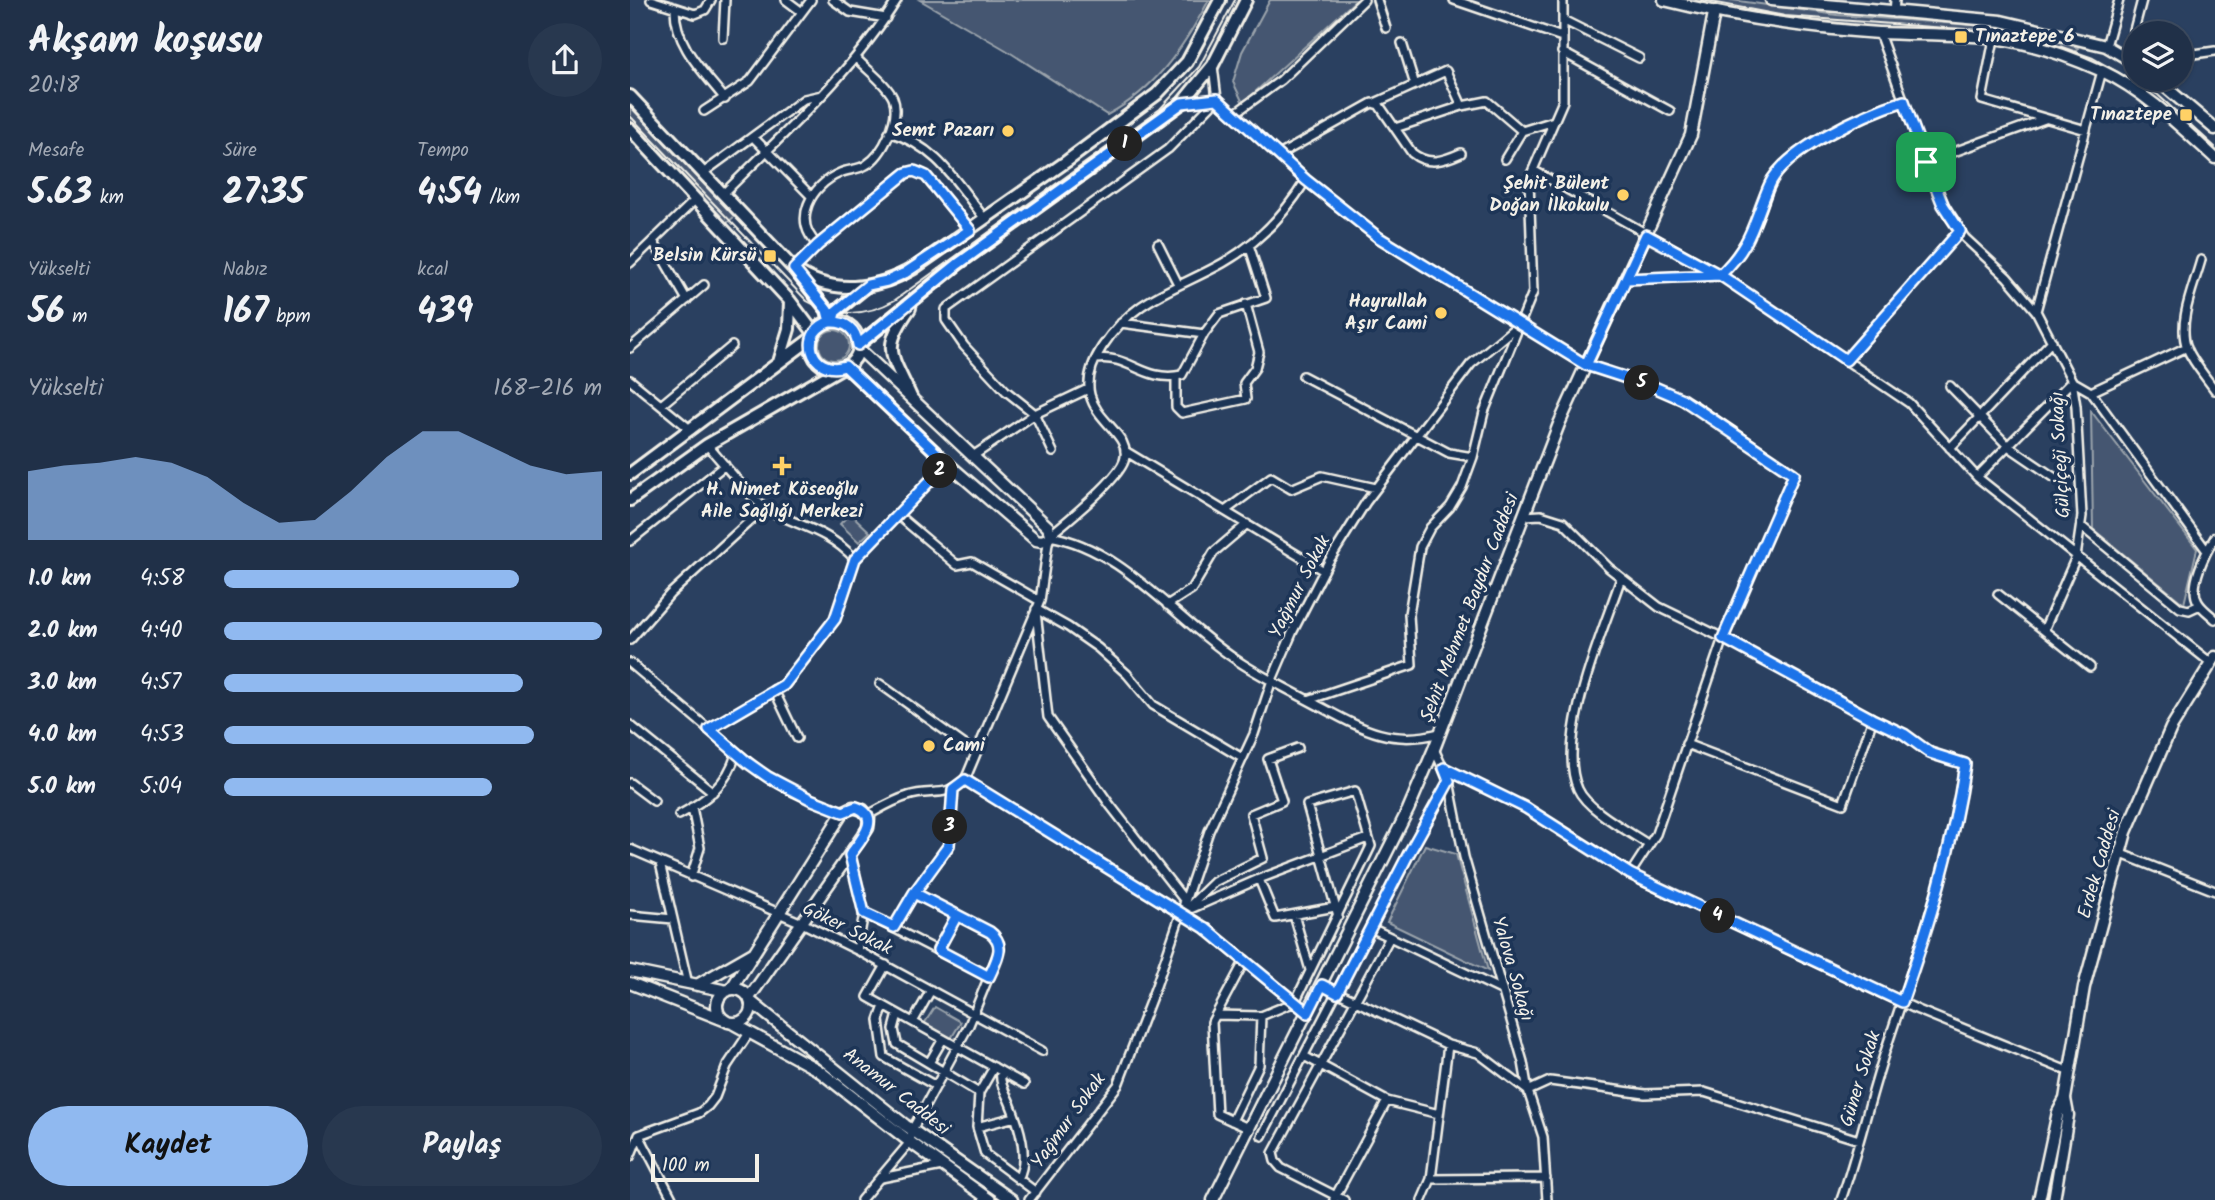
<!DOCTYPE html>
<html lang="tr">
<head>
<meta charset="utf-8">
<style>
	body { margin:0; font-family:Kalam,sans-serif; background:#28384f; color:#f1f3f6; height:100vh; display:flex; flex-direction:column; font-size:26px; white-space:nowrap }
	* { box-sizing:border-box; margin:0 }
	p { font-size:23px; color:#a2a9b4 }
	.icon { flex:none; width:38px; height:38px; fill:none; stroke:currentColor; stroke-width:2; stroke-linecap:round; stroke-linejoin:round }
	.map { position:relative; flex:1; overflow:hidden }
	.side { display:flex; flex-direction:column; background:#203048; width:630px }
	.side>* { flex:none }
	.controls { position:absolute; left:1493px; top:21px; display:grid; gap:14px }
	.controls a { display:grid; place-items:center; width:70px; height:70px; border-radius:50%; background:#203048; box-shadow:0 2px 5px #0004,0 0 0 2px #3d4b60; font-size:35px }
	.scale { position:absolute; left:21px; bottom:18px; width:108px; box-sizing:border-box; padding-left:7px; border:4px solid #f4f1e8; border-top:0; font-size:19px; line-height:24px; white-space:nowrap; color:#f4f1e8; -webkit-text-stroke:5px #1d3557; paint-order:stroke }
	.pin { position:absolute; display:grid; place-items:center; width:60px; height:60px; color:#fff; margin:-30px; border-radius:14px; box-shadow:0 4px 10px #0006 }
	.km { position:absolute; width:35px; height:35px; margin:-18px; border-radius:50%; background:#222; color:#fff; font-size:19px; line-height:35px; text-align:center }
	.round { display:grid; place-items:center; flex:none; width:74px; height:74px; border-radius:37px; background:#28384f }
	.headline { display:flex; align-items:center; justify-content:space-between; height:119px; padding:0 28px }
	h1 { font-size:38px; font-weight:600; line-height:52px }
	.stats { display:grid; grid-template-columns:repeat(3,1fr); gap:10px; height:119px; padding:7px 28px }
	.stats div { display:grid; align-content:center }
	.stats b { font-size:35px; font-weight:600 }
	.stats small { font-size:19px; font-weight:400 }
	.stats p { font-size:19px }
	.chart { height:196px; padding:14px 28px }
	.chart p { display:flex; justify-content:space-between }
	.chart svg { width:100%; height:126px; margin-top:7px; fill:#90b9f0; opacity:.7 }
	.action { display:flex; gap:14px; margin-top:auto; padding:14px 28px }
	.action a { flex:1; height:80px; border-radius:42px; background:#90b9f0; color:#111; font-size:28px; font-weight:600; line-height:80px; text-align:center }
	.action a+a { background:#28384f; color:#f1f3f6 }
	ul { padding:0 28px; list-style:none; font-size:23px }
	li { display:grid; grid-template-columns:112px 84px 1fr; align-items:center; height:52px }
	li i { height:18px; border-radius:9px; background:#90b9f0 }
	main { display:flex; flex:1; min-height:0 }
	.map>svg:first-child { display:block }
</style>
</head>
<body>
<main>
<section class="side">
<div class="headline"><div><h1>Akşam koşusu</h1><p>20:18</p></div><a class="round"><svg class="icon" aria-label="share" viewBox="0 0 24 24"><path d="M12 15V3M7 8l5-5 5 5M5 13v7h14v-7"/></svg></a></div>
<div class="stats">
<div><p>Mesafe</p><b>5.63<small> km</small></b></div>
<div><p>Süre</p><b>27:35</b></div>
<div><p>Tempo</p><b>4:54<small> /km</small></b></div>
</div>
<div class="stats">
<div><p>Yükselti</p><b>56<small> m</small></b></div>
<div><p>Nabız</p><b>167<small> bpm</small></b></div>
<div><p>kcal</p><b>439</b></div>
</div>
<div class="chart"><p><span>Yükselti</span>168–216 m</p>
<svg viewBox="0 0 160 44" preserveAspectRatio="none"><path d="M0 44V20L10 18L20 17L30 15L40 17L50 22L60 31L70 38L80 37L90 27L100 15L110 6L120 6L130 12L140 18L150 21L160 20V44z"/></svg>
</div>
<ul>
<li><b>1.0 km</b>4:58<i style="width:78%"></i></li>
<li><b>2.0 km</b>4:40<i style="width:100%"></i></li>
<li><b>3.0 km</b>4:57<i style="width:79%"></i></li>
<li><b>4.0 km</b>4:53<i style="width:82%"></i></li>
<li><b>5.0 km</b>5:04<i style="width:71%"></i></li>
</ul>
<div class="action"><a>Kaydet</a><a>Paylaş</a></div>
</section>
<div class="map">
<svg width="1585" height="1200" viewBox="0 0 1585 1200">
	<rect width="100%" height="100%" fill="#2a4060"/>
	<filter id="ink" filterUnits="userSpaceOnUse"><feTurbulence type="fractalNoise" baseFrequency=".0143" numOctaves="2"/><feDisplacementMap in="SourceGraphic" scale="14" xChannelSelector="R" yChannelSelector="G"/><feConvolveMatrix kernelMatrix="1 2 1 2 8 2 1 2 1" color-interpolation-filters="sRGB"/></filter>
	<g filter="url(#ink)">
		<path fill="#445771" stroke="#9ca4ac" stroke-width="2" d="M290,0h289c-26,48 -53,89 -102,115l-101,-65z
			M640,0h86l-113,103 -10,-21 9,-30z
			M1057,0h45l105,15 163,12 42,8 36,13 -3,7 -19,-7 -156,-19 -83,-6z
			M0,106l105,110 -8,7 -97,-102z
			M189 345a15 15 0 1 1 30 0a15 15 0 1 1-30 0Z
			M1461,411l106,138 -13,55 -91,-75z
			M220,513l20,19 -11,10 -19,-18z
			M795,845l31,9 32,117 -101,-49z
			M305,1007l26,15 -11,18 -26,-16z"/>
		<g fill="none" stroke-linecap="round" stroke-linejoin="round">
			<defs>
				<path id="street" d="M21,0l44,14 10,-4 6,-10
					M156,0l16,12
					M203,0l17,12 36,6
					M747,0l9,28
					M824,0l108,37
					M45,9c0,37 29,63 50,90
					M1264,13l1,-13
					M933,20l76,38
					M1249,33l47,129 22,52 17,24 42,39 29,34 36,70 4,25 6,110 -6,41 -32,73
					M93,38l2,-38
					M1505,38l-1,-8 8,-30
					M1364,39l-12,61 104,30
					M772,43l13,42
					M1476,46l13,-46
					M932,52l108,59
					M1550,56l35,-5
					M552,103l35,-4 -4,-33
					M745,103l71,-32 16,35 25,-5 35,30 32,-10
					M74,111l46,-30 61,-81
					M604,114l47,-34 83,-80
					M765,128l67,-22
					M259,132c49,15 66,49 96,87
					M123,137l58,59
					M649,155l93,-52 7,2 33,48c16,13 31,8 49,0
					M875,159l17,-28
					M1296,162l119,-43
					M903,170l187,105 189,128 68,74 234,186
					M73,173l101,-74 18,-4
					M93,194c62,-62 128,-120 174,-194
					M23,241l34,59
					M528,244l20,40
					M188,245c-27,-24 -7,-60 22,-72 8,-4 18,-3 26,-8 17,-10 35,-47 27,-67 -7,-15 -26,-28 -37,-40
					M1571,260c-7,26 -24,62 -14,88 6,15 19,29 28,42
					M0,263l66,-64
					M164,269l24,-24 85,-70c8,-5 15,-5 23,1l44,54
					M996,279l94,-4c19,-18 31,-39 40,-63 4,-9 5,-18 9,-26 15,-37 98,-73 135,-85
					M1406,311l66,-240
					M491,323l83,11
					M0,348l74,-63
					M466,359c34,-5 47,24 86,16l22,-41 15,-20 47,-16 -17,-53
					M1216,360l114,-129
					M546,376v31l6,6 64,-14 -2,-16 11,-15 4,-16 -13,-48
					M673,376l146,77 24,4
					M0,380l61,50
					M1320,386l58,60 47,32
					M1461,392l96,-45
					M31,405l71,-59
					M77,445c13,14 46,56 59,64 34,18 61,20 89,50
					M1320,448l102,-107
					M495,451l199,120
					M423,452l-18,-38 -29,-23 -42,-45 -18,-26v-11l222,-160 49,-50 89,81 72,57 208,128 68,22 41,19 99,68 -71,164 -67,196 -26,40
					M343,456l62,-42 53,-25
					M1347,477l95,-96 19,11 116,159
					M595,511l46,-34 20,12 31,-13 54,12
					M269,516l58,49 15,-3 68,39
					M894,516l17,-1 22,7 46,46 50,39 64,31 150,81 31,15 26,19 35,11c-14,100 -49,193 -80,288 -16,49 -27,99 -44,148
					M1451,526l99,82 9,2 11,-5
					M419,536c72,11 127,84 186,123 26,18 57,32 84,47 43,23 71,40 121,27
					M1585,537c-9,15 -27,49 -17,65 4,7 12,12 17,17
					M0,541l95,-76
					M991,578c-17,51 -66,161 -43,211 9,21 52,43 71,56
					M1368,594l92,73
					M537,605l25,-16 22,-37 33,-28
					M406,609l32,18 30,21 29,26 26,31 89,53
					M406,612l12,105 62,88 75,96
					M0,640l40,-46 94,-86
					M0,663l130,109 34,20 49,20
					M250,684l96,69
					M144,690l23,48
					M678,700l104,-35 -3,-51 11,-67 10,-19 20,-21 12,-20 11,-30 11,-45 49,-120 -4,-113 34,-78v-101
					M0,725l83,67
					M79,729l75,-44 51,-66 20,-60 92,-96
					M1056,744l157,60 30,-85
					M804,749l15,32 15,76 59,205 5,29 15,46 4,63
					M814,768l82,40 115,72 277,130 152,62
					M335,780l240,148 103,85
					M0,783l24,18
					M49,815c26,-14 50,-32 57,-62
					M238,815c13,-7 26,-15 40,-19 22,-8 37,3 57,-16l75,-179 9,-65c18,-15 68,-55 75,-75 12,-36 -65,-46 -22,-114 33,-50 73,-57 121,-84 35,-20 62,-49 83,-83
					M0,849l172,74 55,27 185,101
					M1489,853l96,38
					M220,855l14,58 -7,37
					M30,863l28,121
					M61,877l9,-29 -8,-41
					M629,879l16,39 60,-11
					M284,893l35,-48 4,-56
					M558,910l71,-31 109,-41
					M234,913l125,64
					M552,913l32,-31 49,-24 -12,-44 31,-13 -14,-42 30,-11
					M0,915l43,4
					M664,915l16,55
					M741,928l130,62
					M308,950l19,-35
					M615,960l-33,62 5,92 33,15
					M256,965l-18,32 156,87
					M692,985l126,60 30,8 50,38 22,-10 95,13 59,-2 155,48
					M254,1006l-5,14 5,37 52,29
					M268,1014l-4,15 3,15 82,49 -2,34 8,27 51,38
					M586,1015l45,1 34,-14 76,-156 -16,-55 -48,14 31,111
					M283,1022l18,-32
					M674,1056l83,45 -53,98
					M299,1063l14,-24
					M371,1072c-2,11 5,21 9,31 9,22 20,54 8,76
					M349,1093l15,-26
					M757,1101l52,13
					M602,1121l27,-56 2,-49
					M347,1127l38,-10
					M9,1135l34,65
					M632,1136l146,-281 41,-73
					M0,1157l9,-22 60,-22 9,-7 7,-9 12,-31 22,-33
					M251,1178l61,-12
					M801,1179l115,-1
					M231,1200l49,-58 2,-12 57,-105 31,-76 -1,-6 -6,-9 -79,-41 -20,34
					M399,1200l89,-115 38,-99 53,-155 45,-97 18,-54 21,-49 36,-70 37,-59 105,-138 47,-39
					M714,1200l-63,-32 -6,-7 -2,-8 117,-216
					M792,1200l9,-21 17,-134"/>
				<path id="secondary" d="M1034,0c71,18 142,28 215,33 40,2 82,0 122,6 33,5 70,18 101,32 43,20 79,56 113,87
					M1141,0l230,21 105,25 29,17
					M1526,79l59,50
					M215,366l102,97 89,77 5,1 7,-2 2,-5 -2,-7 -190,-179
					M0,971l97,20
					M0,983l94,37
					M67,985l56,-32
					M101,989l112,-177 10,-5 10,3 6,8 -1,10 -119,170
					M87 1006a17 17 0 1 1 34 0a17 17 0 1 1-34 0Z
					M120,1001l155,124 107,75
					M102,1023l86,47 92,72 80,58
					M583,1200l195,-390 26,-61 125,-325 132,-289 23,-122
					M1409,1200l19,-88 7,-13 19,-112 42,-155 45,-104 44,-71
					M1424,1200l14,-85 -3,-16"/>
				<path id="primary" d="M0,96l164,173 33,41 3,12
					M0,129l160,172 24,32
					M164,269c37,27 82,21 120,-1l153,-107 90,-67 30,-32 33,-62
					M280,308c-30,42 -18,46 1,89
					M203,321l2,-9 31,-25
					M181 345a24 24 0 1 1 48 0a24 24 0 1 1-48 0Z
					M228,345l100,-81 224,-161 31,-38 33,-65
					M149,362l10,-33 1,-28
					M0,474l182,-136
					M0,500l77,-55 134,-77"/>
			</defs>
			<use href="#street" stroke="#f4f1e8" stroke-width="12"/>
			<use href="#secondary" stroke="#f4f1e8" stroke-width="15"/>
			<use href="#primary" stroke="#f4f1e8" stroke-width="16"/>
			<use href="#street" stroke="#1d3557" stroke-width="7"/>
			<use href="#secondary" stroke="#1d3557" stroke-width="10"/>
			<use href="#primary" stroke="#1d3557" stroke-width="10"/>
			<path stroke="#f4f1e8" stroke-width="2" d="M1071,0l84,16 187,14 73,11 48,17 65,37 57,52
				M0,116l177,185c28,17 60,15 88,-1l265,-191 39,-42 36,-67"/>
		</g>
	</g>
	<g fill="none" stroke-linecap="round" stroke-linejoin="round" filter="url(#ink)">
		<defs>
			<path id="route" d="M1296,162l-22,-61c-37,12 -120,48 -135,85 -16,37 -17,59 -49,89l-94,4 -40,86 -208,-128 -72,-57 -89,-81 -35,4 -224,161 -100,81c-2,-16 -12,-24 -28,-23l-3,-12 -33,-41 24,-24 88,-72 8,-2 12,5 44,54 -65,43 -18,8 -19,4 -33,27 -2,9c-36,8 -24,56 12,45l102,97 -92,96 -20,60 -51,66 -75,44 39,34 20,14 42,22 33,13 13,-5c27,10 4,34 -6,48l14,58 30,14 20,-34 76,39c17,13 6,29 -1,45l-51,-27 19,-35 -43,-22 35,-48 4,-56 12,-9 240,148 103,85 14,-28 15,8 71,-138 41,-74 -5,-13 82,40 104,66 272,128c27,-77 51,-156 63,-238l-35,-11 -26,-19 -32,-15 -149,-81 71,-164 -112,-75 -28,-12 -68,-22 60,-130 74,40 126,85 114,-129 -17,-26 -17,-43"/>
		</defs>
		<use href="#route" stroke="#fff" stroke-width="14"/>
		<use href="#route" stroke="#1a73e8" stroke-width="9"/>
	</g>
	<g fill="#ffd166" stroke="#1d3557" stroke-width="2.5">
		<rect x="1324" y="30" width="14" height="14" rx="3.5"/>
		<rect x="1549" y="108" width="14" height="14" rx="3.5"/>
		<circle cx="378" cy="131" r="7"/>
		<circle cx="993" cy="195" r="7"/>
		<rect x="133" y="249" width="14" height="14" rx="3.5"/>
		<circle cx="811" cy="313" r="7"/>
		<path d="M148.5 455.5h7v7h7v7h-7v7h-7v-7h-7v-7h7z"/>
		<circle cx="299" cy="746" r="7"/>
	</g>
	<g text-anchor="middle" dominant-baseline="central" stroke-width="7" stroke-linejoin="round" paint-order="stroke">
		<g font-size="19" font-weight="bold" fill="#f4f1e8" stroke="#1d3557" text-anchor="end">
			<text x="1345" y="37" text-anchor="start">Tınaztepe 6</text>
			<text x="1542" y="115">Tınaztepe</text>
			<text x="364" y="131">Semt Pazarı</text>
			<text x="979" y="184">Şehit Bülent<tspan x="979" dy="22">Doğan İlkokulu</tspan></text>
			<text x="126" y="256">Belsin Kürsü</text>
			<text x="797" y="302">Hayrullah<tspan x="797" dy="22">Aşır Cami</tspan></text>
			<text x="152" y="490" text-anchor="middle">H. Nimet Köseoğlu<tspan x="152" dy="22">Aile Sağlığı Merkezi</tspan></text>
			<text x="313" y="746" text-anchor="start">Cami</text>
		</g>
		<g font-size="19" fill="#f4f1e8" stroke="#1d3557">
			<text transform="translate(1431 455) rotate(-93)">Gülçiçeği Sokağı</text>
			<text transform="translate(670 587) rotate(-63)">Yağmur Sokak</text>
			<text transform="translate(840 608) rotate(-69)">Şehit Mehmet Baydur Caddesi</text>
			<text transform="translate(1470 864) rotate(-74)">Erdek Caddesi</text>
			<text transform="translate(217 929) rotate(26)">Göker Sokak</text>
			<text transform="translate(882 969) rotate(74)">Yalova Sokağı</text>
			<text transform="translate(1231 1079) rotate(-73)">Güner Sokak</text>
			<text transform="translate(266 1092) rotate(38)">Anamur Caddesi</text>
			<text transform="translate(439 1121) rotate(-54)">Yağmur Sokak</text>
		</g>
	</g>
</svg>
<div class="controls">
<a><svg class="icon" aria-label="layers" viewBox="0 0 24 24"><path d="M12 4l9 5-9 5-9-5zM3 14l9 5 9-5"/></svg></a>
</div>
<div class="scale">100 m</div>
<div class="pin" style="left:1296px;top:162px;background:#1e9e55"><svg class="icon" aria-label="arrive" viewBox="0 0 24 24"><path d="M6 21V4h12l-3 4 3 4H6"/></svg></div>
<b class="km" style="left:495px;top:144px">1</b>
<b class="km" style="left:310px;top:471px">2</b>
<b class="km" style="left:320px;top:827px">3</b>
<b class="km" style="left:1088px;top:916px">4</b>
<b class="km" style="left:1012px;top:383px">5</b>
</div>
</main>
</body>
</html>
